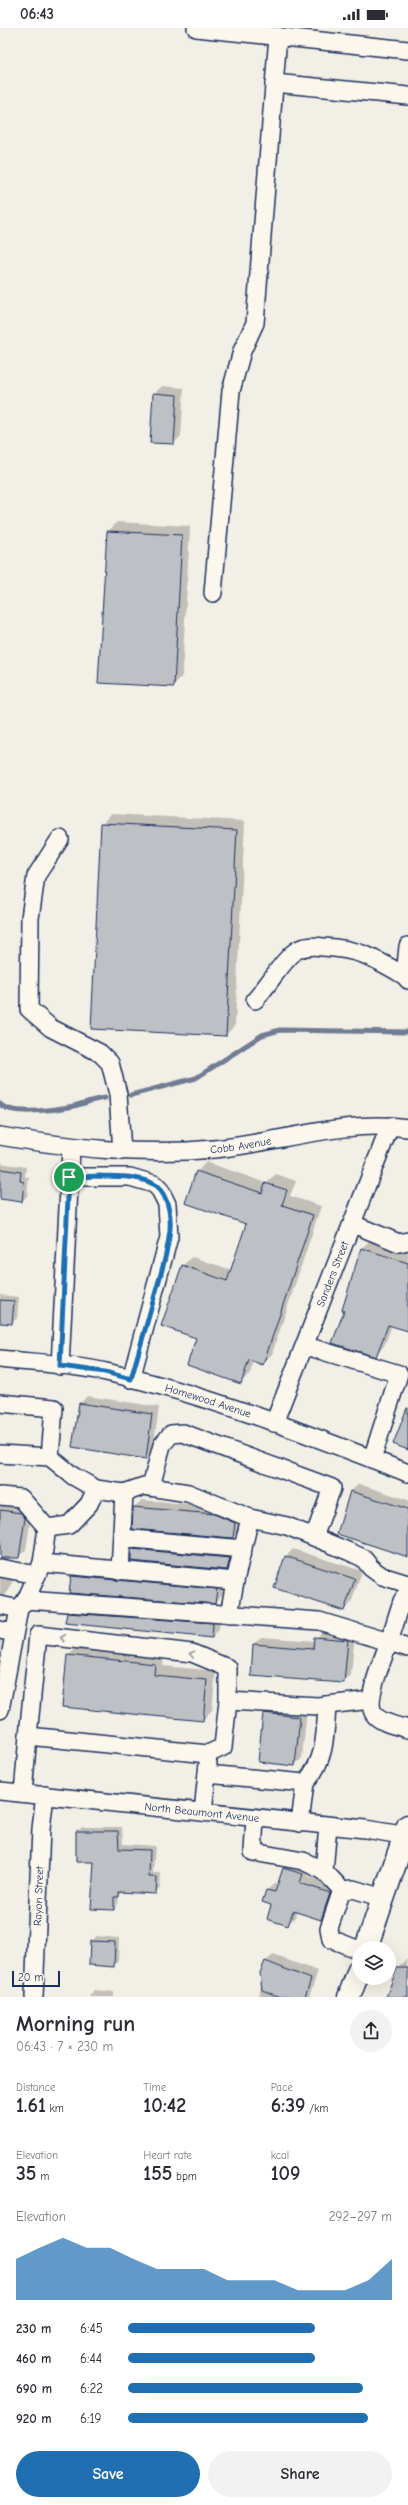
<!DOCTYPE html>
<html lang="en">
<head>
<meta charset="utf-8">
<style>
	body { margin:0; font-family:"Comic Neue",sans-serif; background:#f2f2f3; color:#2b2b33; height:100vh; display:flex; flex-direction:column; font-size:15px; white-space:nowrap }
	* { box-sizing:border-box; margin:0 }
	p { font-size:13px; color:#7c7c81 }
	.icon { flex:none; width:22px; height:22px; fill:none; stroke:currentColor; stroke-width:2; stroke-linecap:round; stroke-linejoin:round }
	.map { position:relative; height:1969px; overflow:hidden }
	.details { display:flex; flex-direction:column; background:#fff; flex:1 }
	.details>* { flex:none }
	.tools { position:absolute; left:352px; top:1913px; display:grid; gap:8px }
	.tools a { display:grid; place-items:center; width:44px; height:44px; border-radius:50%; background:#fff; box-shadow:0 4px 16px #0002; font-size:20px }
	.scale { position:absolute; left:12px; bottom:10px; width:48px; box-sizing:border-box; padding-left:4px; border:2px solid #1b2f5e; border-top:0; font-size:11px; line-height:14px; white-space:nowrap; color:#1b2f5e; -webkit-text-stroke:3px #fbf7ec; paint-order:stroke }
	.pin { position:absolute; display:grid; place-items:center; width:34px; height:34px; color:#fff; margin:-17px; border:2px solid #fff; border-radius:50%; box-shadow:0 1px 4px #0007 }
	.round { display:grid; place-items:center; flex:none; width:42px; height:42px; border-radius:21px; background:#f2f2f3 }
	.head { display:flex; align-items:center; justify-content:space-between; height:68px; padding:0 16px }
	h1 { font-size:22px; font-weight:600; line-height:30px }
	.stats { display:grid; grid-template-columns:repeat(3,1fr); gap:6px; height:68px; padding:4px 16px }
	.stats div { display:grid; align-content:center }
	.stats b { font-size:20px; font-weight:600 }
	.stats small { font-size:11px; font-weight:400 }
	.stats p { font-size:11px }
	.chart { height:112px; padding:8px 16px }
	.chart p { display:flex; justify-content:space-between }
	.chart svg { width:100%; height:72px; margin-top:4px; fill:#1f6fb2; opacity:.7 }
	.cta { display:flex; gap:8px; margin-top:auto; padding:8px 16px }
	.cta a { flex:1; height:46px; border-radius:24px; background:#1f6fb2; color:#fff; font-size:16px; font-weight:600; line-height:46px; text-align:center }
	.cta a+a { background:#f2f2f3; color:#2b2b33 }
	ul { padding:0 16px; list-style:none; font-size:13px }
	li { display:grid; grid-template-columns:64px 48px 1fr; align-items:center; height:30px }
	li i { height:10px; border-radius:5px; background:#1f6fb2 }
	.status { display:flex; justify-content:space-between; align-items:center; height:28px; padding:0 20px; background:#fff; direction:ltr }
	.status svg { height:11px; fill:currentColor }
	.map>svg:first-child { display:block }
</style>
</head>
<body>
<div class="status"><b>06:43</b><svg viewBox="0 0 49 12"><path d="M0 12V9h3v3zM5 12V6h3v6zM10 12V3h3v9zM15 12V0h3v12zM26 1h20v11H26zM47 4h2v5h-2z"/></svg></div>
<div class="map">
<svg width="408" height="1969" viewBox="0 0 408 1969">
	<rect width="100%" height="100%" fill="#f2efe6"/>
	<filter id="ink" filterUnits="userSpaceOnUse"><feTurbulence type="fractalNoise" baseFrequency=".025" numOctaves="2"/><feDisplacementMap in="SourceGraphic" scale="8" xChannelSelector="R" yChannelSelector="G"/><feConvolveMatrix kernelMatrix="1 2 1 2 8 2 1 2 1" color-interpolation-filters="sRGB"/></filter>
	<g filter="url(#ink)">
		<path fill="#0003" d="M162,358l22,2 -3,48 -7,7 -20,-49z
			M117,494l73,4 -8,150 -9,10 -65,-154z
			M111,786l134,7 -10,204 -9,10 -124,-212z
			M206,1134l61,21 9,-9 20,7 -6,15 31,10 -49,148 -10,10 -8,-3 -4,12 -9,9 -44,-45 -15,-71 10,-9 40,13 16,-47 -51,-51z
			M0,1135l26,4 -1,10h4l-2,19 -5,5 -22,-3z
			M371,1211l37,12v79l-16,-5 -8,21 -9,9 -32,-45 19,-62z
			M0,1267l19,2 -2,21 -5,5h-12z
			M87,1368l72,11 -6,43 -8,8 -65,-54z
			M359,1456l49,16v56l-70,-22 13,-43z
			M142,1472l80,7 20,8 -2,15 -7,7 -100,-9 1,-21z
			M0,1473l32,9 -6,40 -8,7h-18z
			M139,1514l98,9 -3,11 -7,7 -95,-20z
			M293,1521l69,22 -11,32 -7,7 -69,-22 11,-32z
			M0,1537l14,7 -3,15 -7,8h-4z
			M79,1541l145,13 -2,13 -7,7 -143,-26z
			M0,1575l7,9 -7,7z
			M75,1578l145,10 -1,14 -7,7 -144,-24z
			M0,1600l3,3 -3,19z
			M322,1603l33,2 -4,42 -7,7 -90,-38 7,-7 54,4z
			M77,1619l87,8 -1,11 53,5 -4,39 -9,10 -135,-64z
			M271,1678l36,4 -5,48 -7,7 -31,-52z
			M82,1799h40l1,17 32,2 -2,27h8l-1,15 -4,5 -32,-2 -5,5 -1,8 -5,5 -18,-48 -18,-29z
			M291,1833l19,5 -3,10 30,10 -9,26 -7,7 -24,-8 -2,6 -7,8 -16,-21 -9,-3 4,-11 8,-7 4,1 5,-16z
			M96,1908l23,2 -1,23 -5,5 -22,-25z
			M273,1927l45,16 -9,26h-50l6,-35z
			M407,1931l1,38h-20l10,-29z
			M94,1962l20,2v5h-25z"/>
		<g fill="none" stroke-linecap="round" stroke-linejoin="round">
			<path stroke="#707b93" stroke-width="5" d="M131,1067l65,-17 66,-43 18,-5 128,2
				M0,1076c11,12 54,6 69,3 12,-2 24,-8 36,-9"/>
		</g>
		<path fill="#bdc0c4" stroke="#1b2f5e" d="M153,365l24,2 -3,49 -24,-1z
			M107,503l75,4 -8,152 -76,-4z
			M101,795l136,7 -11,206 -135,-7z
			M0,1141l21,3 -1,9 4,1 -2,20 -22,-3z
			M196,1143l66,22 3,-10 22,7 -5,15 31,10 -50,150 -14,-5 -8,24 -54,-19 9,-27 -35,-12 21,-61 45,16 19,-57 -61,-21z
			M361,1220l47,15v68l-20,-6 -12,32 -44,-14 12,-32 -2,-1z
			M0,1272l14,1 -2,23 -12,-1z
			M79,1375l73,11 -6,45 -74,-12z
			M407,1380h1v42l-15,-6z
			M350,1463l58,18v48l-71,-23z
			M133,1479l81,7 21,9 -2,15 -101,-9z
			M0,1482l21,3 4,5 -6,40h-19z
			M131,1521l99,9 -3,12 -96,-9z
			M285,1528l70,23 -11,32 -70,-23z
			M71,1548l146,13 -2,15 -146,-11z
			M67,1585l146,10 -1,15 -147,-15z
			M314,1609l34,3 -4,43 -93,-7 2,-32 60,5z
			M67,1627l88,9 -1,11 53,5 -4,41 -141,-14z
			M263,1685l37,4 -5,49 -37,-4z
			M76,1803h42l1,18 31,1 -1,27h8l-1,17 -37,-2v5h-5v13l-23,-1 3,-47h-18z
			M283,1840l20,6 -3,9 30,10 -9,27 -28,-9 -5,15 -21,-7 4,-14 -9,-3 4,-12 9,2z
			M90,1913l25,1 -1,25 -25,-2z
			M265,1933l46,18 -6,18h-25l-18,-7 -2,-17z
			M397,1940h11v29h-22z"/>
		<g fill="none" stroke-linecap="round" stroke-linejoin="round">
			<defs>
				<g id="minor">
					<path d="M196,0l212,22"/>
					<path d="M274,55l134,13"/>
					<path d="M213,565l18,-202 11,-40 13,-28 23,-287"/>
					<path d="M60,811l-24,37 -6,42 -1,91 22,19 49,25 10,10 8,31 4,57"/>
					<path d="M408,918l-3,30 3,4"/>
					<path d="M255,972c12,-13 31,-45 44,-51 7,-3 17,-3 24,-2 37,2 51,11 82,29"/>
					<path id="s1" d="M0,1108c71,12 141,20 214,13 64,-6 129,-30 194,-21"/>
					<path d="M69,1149h61l24,7 6,6 7,14 2,33 -38,142"/>
					<path d="M353,1196l46,19 9,-2"/>
					<path d="M306,1318l93,28 -27,85"/>
					<path id="s2" d="M0,1331c35,4 71,5 106,13 103,23 204,63 302,101"/>
					<path d="M60,1338l11,-218"/>
					<path d="M0,1375l54,5 -4,49 -50,-3"/>
					<path id="s3" d="M274,1395l116,-297"/>
					<path d="M50,1429l23,19 23,13 28,4 20,-7 44,7 62,25 37,8 63,26 13,6 8,10 11,8 26,8"/>
					<path d="M151,1458l11,-41 9,-11 12,-1 149,55 -18,49"/>
					<path d="M0,1468l21,2 26,30"/>
					<path d="M47,1500l22,-3 20,-21 7,-15"/>
					<path d="M122,1510l121,11"/>
					<path d="M42,1535l5,-35"/>
					<path d="M0,1540l37,7"/>
					<path d="M120,1543l4,-78"/>
					<path d="M235,1553l15,-63"/>
					<path d="M26,1572l16,-37 193,18 -6,34"/>
					<path d="M0,1577l19,4"/>
					<path d="M0,1602l14,3"/>
					<path d="M408,1620l-19,-6c-5,15 -25,58 -15,72 6,9 24,12 34,15"/>
					<path d="M0,1682l19,-101 7,-9 293,21 70,21 13,-41 6,-9"/>
					<path d="M28,1708l10,-101 154,18 36,15v33"/>
					<path d="M207,1746l98,9 -5,40"/>
					<path d="M305,1755c21,-23 20,-47 22,-78"/>
					<path id="s4" d="M0,1763l365,38 43,7"/>
					<path d="M23,1765l5,-57 180,18 15,-7 5,-46 90,5 53,-6"/>
					<path d="M203,1784l5,-49"/>
					<path d="M255,1791l-2,33 50,9 21,10"/>
					<path d="M328,1798l-4,45 18,19"/>
					<path d="M359,1922l-28,-11 -2,-11 13,-38 11,-1 30,9"/>
					<path id="s5" d="M34,1969l7,-168 4,-34"/>
				</g>
				<path id="major" d="M366,1920l42,-122
					M349,1969l10,-27"/>
			</defs>
			<use href="#minor" stroke="#1b2f5e" stroke-width="20"/>
			<use href="#major" stroke="#1b2f5e" stroke-width="25"/>
			<use href="#minor" stroke="#fbf7ec" stroke-width="17"/>
			<use href="#major" stroke="#fbf7ec" stroke-width="22"/>
		</g>
		<defs><path id="oneway-chevron" d="M-2-3.5L2.5 0L-2 3.5" fill="none" stroke-width="1.6" stroke-linecap="round" stroke-linejoin="round"/></defs>
		<g stroke="#8b93a5">
			<use href="#oneway-chevron" transform="translate(63 1610) rotate(-173)"/>
			<use href="#oneway-chevron" transform="translate(192 1626) rotate(-165)"/>
		</g>
	</g>
	<g fill="none" stroke-linecap="round" stroke-linejoin="round" filter="url(#ink)">
		<defs>
			<path id="route" d="M100,1148c16,1 42,-1 56,10 14,11 16,35 13,51 -2,18 -8,36 -13,54 -8,29 -17,59 -25,88l-26,-7 -45,-6 9,-189z"/>
		</defs>
		<use href="#route" stroke="#fff" stroke-width="8"/>
		<use href="#route" stroke="#1f6fb2" stroke-width="5"/>
	</g>
	<g text-anchor="middle" dominant-baseline="central" stroke-width="3" stroke-linejoin="round" paint-order="stroke">
		<g font-size="11" fill="#1b2f5e" stroke="#fbf7ec">
			<text stroke="none"><textPath href="#s1" startOffset="242">Cobb Avenue</textPath></text>
			<text stroke="none"><textPath href="#s3" startOffset="160">Sanders Street</textPath></text>
			<text stroke="none"><textPath href="#s2" startOffset="213">Homewood Avenue</textPath></text>
			<text stroke="none"><textPath href="#s4" startOffset="203">North Beaumont Avenue</textPath></text>
			<text stroke="none"><textPath href="#s5" startOffset="101">Rayon Street</textPath></text>
		</g>
	</g>
</svg>
<div class="tools">
<a><svg class="icon" aria-label="layers" viewBox="0 0 24 24"><path d="M12 4l9 5-9 5-9-5zM3 14l9 5 9-5"/></svg></a>
</div>
<div class="scale">20 m</div>
<div class="pin" style="left:69px;top:1149px;background:#1e9e55"><svg class="icon" aria-label="arrive" viewBox="0 0 24 24"><path d="M6 21V4h12l-3 4 3 4H6"/></svg></div>
</div>
<section class="details">
<div class="head"><div><h1>Morning run</h1><p>06:43 · 7 × 230 m</p></div><a class="round"><svg class="icon" aria-label="share" viewBox="0 0 24 24"><path d="M12 15V3M7 8l5-5 5 5M5 13v7h14v-7"/></svg></a></div>
<div class="stats">
<div><p>Distance</p><b>1.61<small> km</small></b></div>
<div><p>Time</p><b>10:42</b></div>
<div><p>Pace</p><b>6:39<small> /km</small></b></div>
</div>
<div class="stats">
<div><p>Elevation</p><b>35<small> m</small></b></div>
<div><p>Heart rate</p><b>155<small> bpm</small></b></div>
<div><p>kcal</p><b>109</b></div>
</div>
<div class="chart"><p><span>Elevation</span>292–297 m</p>
<svg viewBox="0 0 160 44" preserveAspectRatio="none"><path d="M0 44V19L10 12L20 6L30 12L40 12L50 19L60 25L70 25L80 25L90 32L100 32L110 32L120 38L130 38L140 38L150 32L160 19V44z"/></svg>
</div>
<ul>
<li><b>230 m</b>6:45<i style="width:71%"></i></li>
<li><b>460 m</b>6:44<i style="width:71%"></i></li>
<li><b>690 m</b>6:22<i style="width:89%"></i></li>
<li><b>920 m</b>6:19<i style="width:91%"></i></li>
</ul>
<div class="cta"><a>Save</a><a>Share</a></div>
</section>
</body>
</html>
